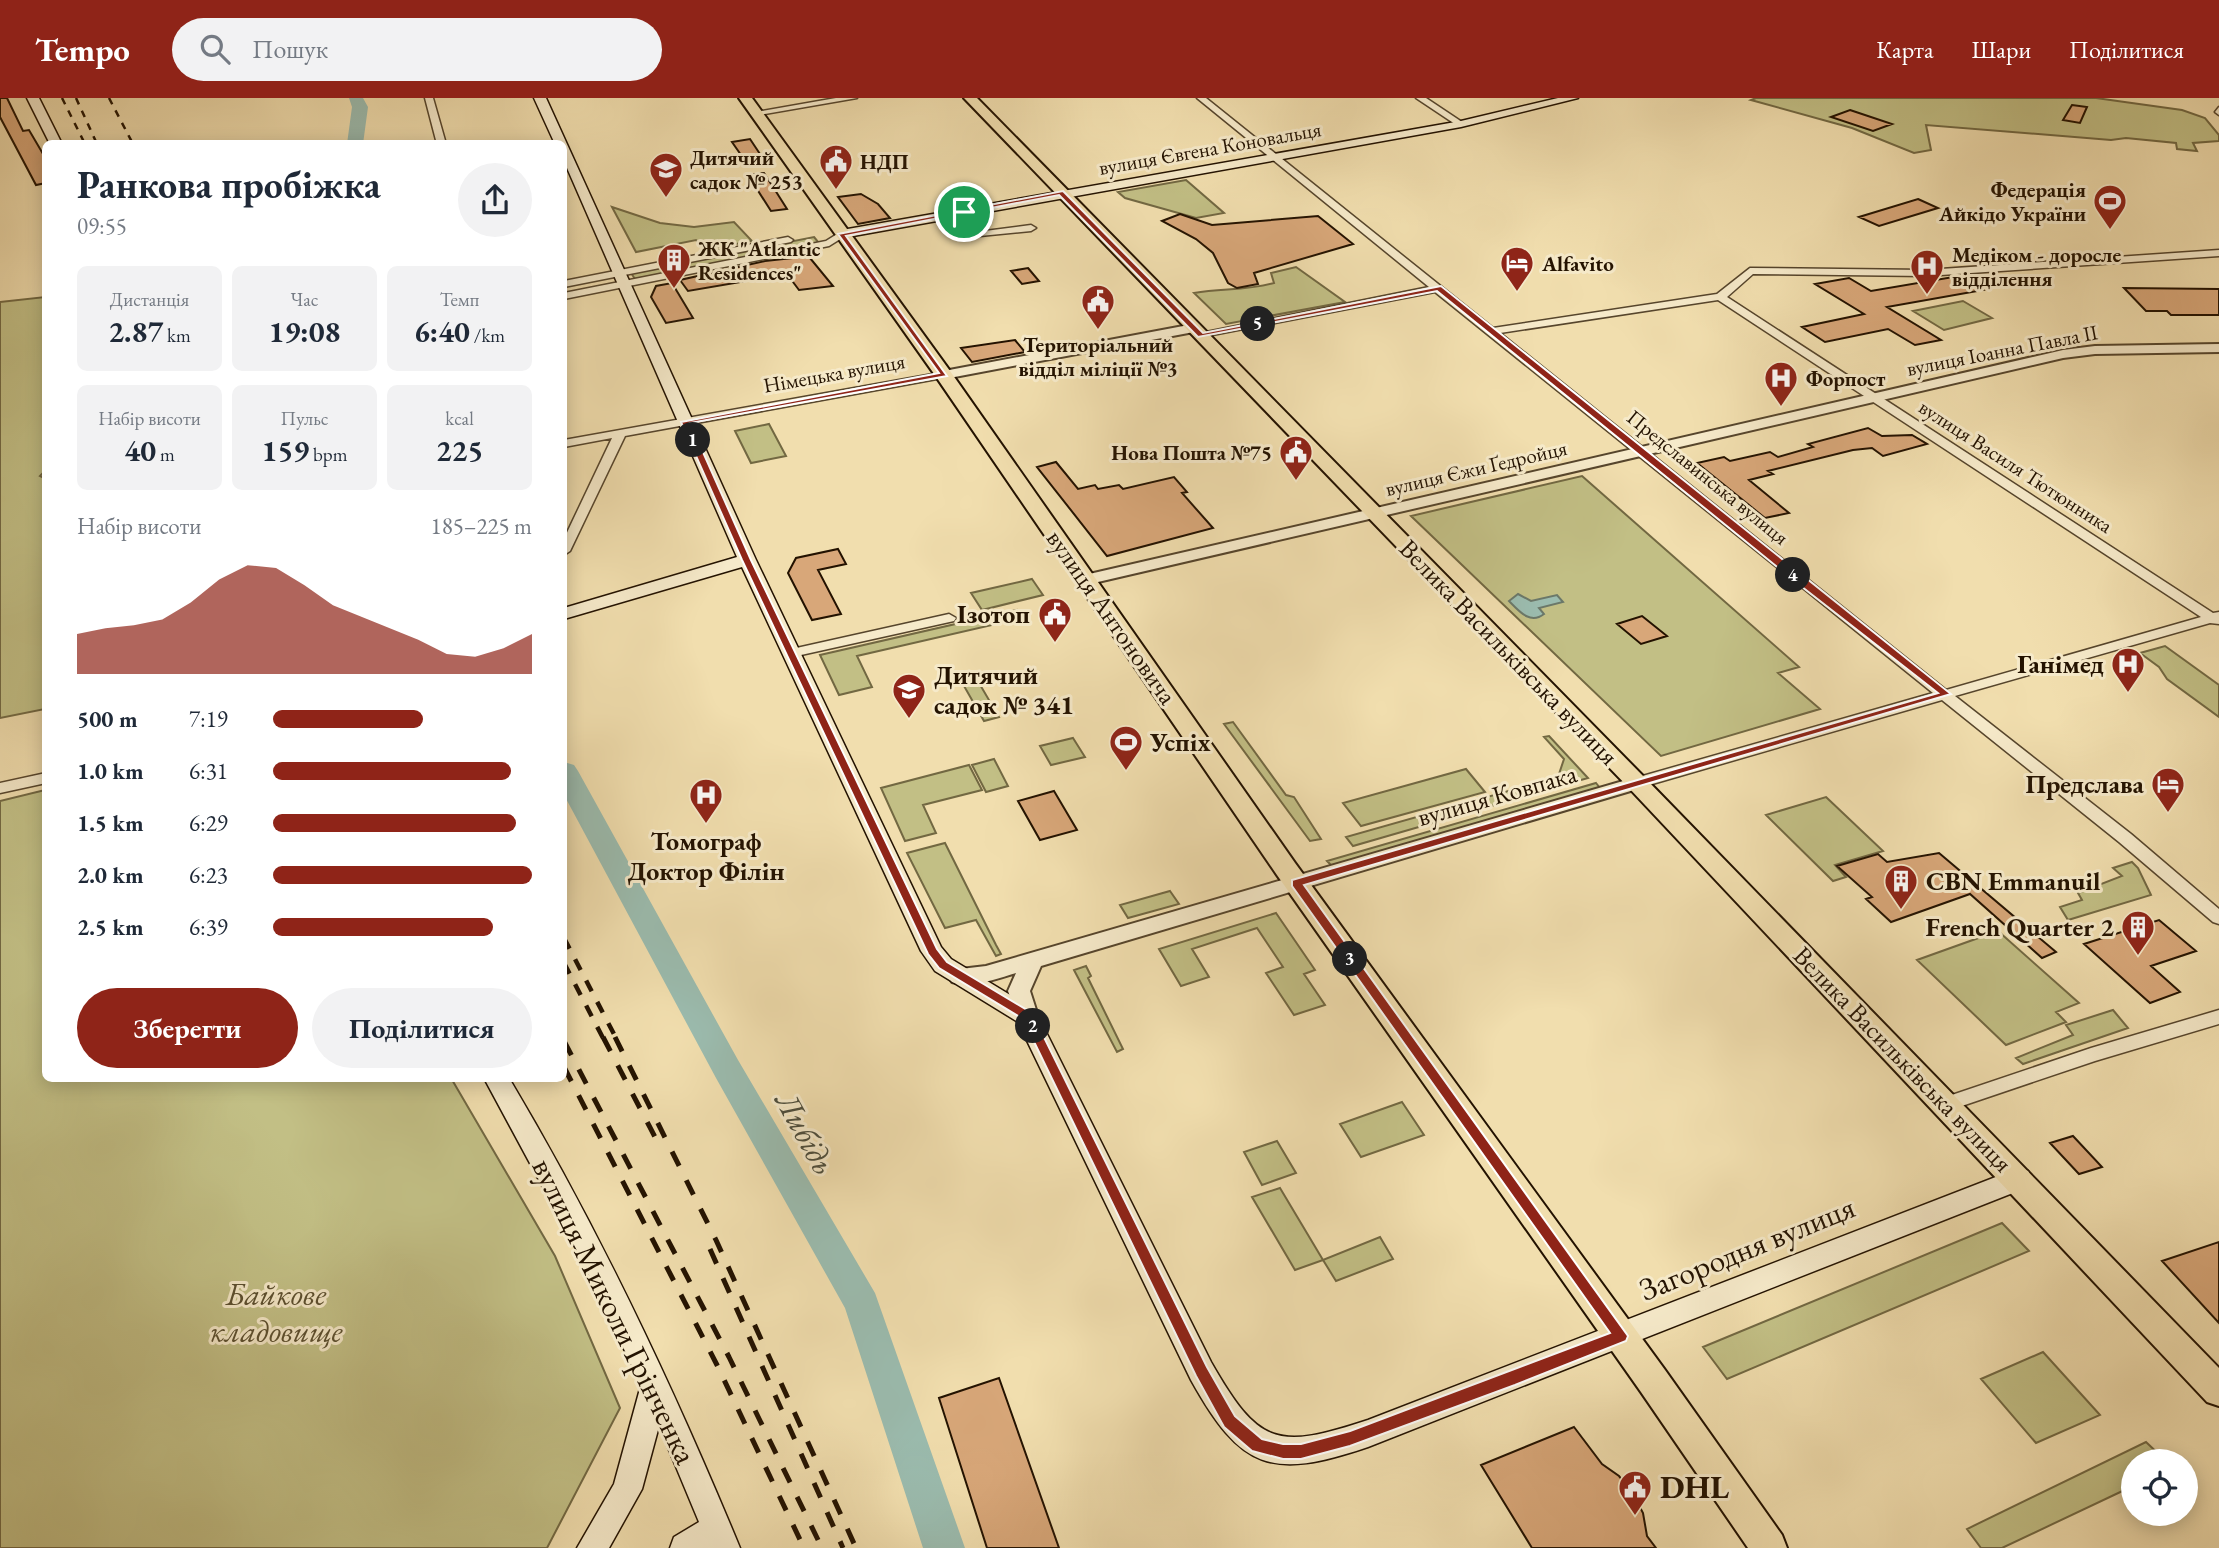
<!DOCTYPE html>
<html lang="uk">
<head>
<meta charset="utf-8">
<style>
	body { margin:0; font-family:"EB Garamond",serif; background:#f2f2f3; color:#1f2937; height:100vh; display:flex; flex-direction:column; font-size:26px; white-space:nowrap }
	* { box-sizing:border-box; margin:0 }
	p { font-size:23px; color:#747a83 }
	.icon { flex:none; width:38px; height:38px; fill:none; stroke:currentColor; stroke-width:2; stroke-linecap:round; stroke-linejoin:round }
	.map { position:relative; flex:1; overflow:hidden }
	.side { position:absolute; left:42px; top:42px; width:525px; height:942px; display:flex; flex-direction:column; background:#fff; border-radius:10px; box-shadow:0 4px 18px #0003 }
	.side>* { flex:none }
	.controls { position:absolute; left:2121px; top:1351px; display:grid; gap:14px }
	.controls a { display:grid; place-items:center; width:77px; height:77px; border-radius:50%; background:#fff; box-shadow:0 4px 18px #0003; font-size:35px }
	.pin { position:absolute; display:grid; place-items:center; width:60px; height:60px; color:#fff; margin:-30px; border:4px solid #fff; border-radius:50%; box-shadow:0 2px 7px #0007 }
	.km { position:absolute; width:35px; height:35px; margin:-18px; border-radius:50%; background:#222; color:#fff; font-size:19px; line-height:35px; text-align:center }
	.round { display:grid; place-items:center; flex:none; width:74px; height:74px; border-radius:37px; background:#f2f2f3 }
	.head { display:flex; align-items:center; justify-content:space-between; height:119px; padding:0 35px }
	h1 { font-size:38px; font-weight:700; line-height:52px }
	.stats { display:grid; grid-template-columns:repeat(3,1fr); gap:10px; height:119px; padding:7px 35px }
	.stats div { display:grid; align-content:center; border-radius:10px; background:#f2f2f3; text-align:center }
	.stats b { font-size:30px; font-weight:700 }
	.stats small { font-size:19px; font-weight:400 }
	.stats p { font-size:19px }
	.chart { height:196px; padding:14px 35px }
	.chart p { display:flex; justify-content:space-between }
	.chart svg { width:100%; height:126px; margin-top:7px; fill:#8f2418; opacity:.7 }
	.primary-button { display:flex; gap:14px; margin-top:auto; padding:14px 35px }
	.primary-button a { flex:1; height:80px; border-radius:42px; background:#8f2418; color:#fff; font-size:28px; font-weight:700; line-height:80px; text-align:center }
	.primary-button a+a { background:#f2f2f3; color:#1f2937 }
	ul { padding:0 35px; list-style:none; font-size:23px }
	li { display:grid; grid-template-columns:112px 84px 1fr; align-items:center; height:52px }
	li i { height:18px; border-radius:9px; background:#8f2418 }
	header { display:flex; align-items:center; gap:42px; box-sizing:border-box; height:98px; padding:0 35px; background:#8f2418; color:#fff }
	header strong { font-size:33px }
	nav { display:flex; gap:38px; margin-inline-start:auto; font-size:24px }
	.search { width:490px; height:63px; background:#f2f2f3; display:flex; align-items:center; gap:18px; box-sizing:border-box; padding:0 24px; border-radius:38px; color:#747a83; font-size:26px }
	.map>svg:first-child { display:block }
</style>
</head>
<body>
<header>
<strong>Tempo</strong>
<div class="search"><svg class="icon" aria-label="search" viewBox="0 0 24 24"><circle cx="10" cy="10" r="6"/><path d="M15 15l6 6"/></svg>Пошук</div>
<nav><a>Карта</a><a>Шари</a><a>Поділитися</a></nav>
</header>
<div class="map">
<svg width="2219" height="1450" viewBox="0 0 2219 1450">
	<rect width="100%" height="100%" fill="#f1deae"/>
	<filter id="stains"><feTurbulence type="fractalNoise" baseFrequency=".00286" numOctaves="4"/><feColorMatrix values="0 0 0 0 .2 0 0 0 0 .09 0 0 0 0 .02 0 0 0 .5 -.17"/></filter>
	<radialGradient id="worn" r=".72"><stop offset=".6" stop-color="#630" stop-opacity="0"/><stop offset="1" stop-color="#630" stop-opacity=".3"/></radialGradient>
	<path fill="#c2bf85" stroke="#726842" stroke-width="2" d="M1756,0h340l86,12 23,8 14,17v6l-26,2 4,8 -20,-2 -1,-6 -50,-5 -15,2 -185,-15 5,25 -17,3 -62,-25 -101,-28z
		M1186,82l38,33 -28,5 -71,-20 -7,-6z
		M612,109l48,16 34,4 40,-5 18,19 -48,9 -8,-10 -60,12z
		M814,139l5,6 -184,36 -4,-6z
		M1296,169l49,35 -119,22 -32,-31c29,-5 51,-2 80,-10l-3,-10z
		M45,199l1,173 -6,6 6,3 -1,230 -45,9v-416z
		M1963,203l29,17 -48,12 -31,-19z
		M769,326l17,32 -35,7 -16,-32z
		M1582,378l217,191 -21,6 42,36 -159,47 -250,-240z
		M1032,481l11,16 -61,15 -11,-17z
		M1017,512l5,8 -165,38 15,31 -33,8 -19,-40z
		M2165,548l54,39v32l-52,-38 -8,-12 -19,-14z
		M979,584v1l20,34 -15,4 -20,-35z
		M1233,624l53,73 8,2 27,42 -11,2 -86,-117z
		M1549,638l39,42 -235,68 -7,-9 212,-60 6,-18 -20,-22z
		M1073,640l12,19 -34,8 -11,-19z
		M994,661l14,27 -22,6 -14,-27z
		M969,667l13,25 -59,15 13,28 -31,8 -24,-53z
		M1466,671l19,23 -124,34 -18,-23z
		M1596,685l4,5 -268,78 -5,-5z
		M45,692l1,288h405l104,178 65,152 -73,140h-547v-747z
		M1826,699l57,54 -48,14 11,12 -13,4 -67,-66z
		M945,745l51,102 5,9 -5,2 -20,-36 -31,8 -38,-75z
		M2132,764l6,6 13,27 -83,25 -8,-13 22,-7 -4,-7 44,-17 -9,-8z
		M1170,793l9,13 -51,14 -8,-13z
		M1276,815l39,57 -11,4 21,31 -31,10 -28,-42 17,-6 -26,-39 -65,21 17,28 -28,9 -22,-37z
		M1998,833l81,72 -23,9 10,10 -60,23 -89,-85z
		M1086,868l5,10 -3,2 35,71 -6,3 -43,-82z
		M2113,912l15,18 -105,36 -7,-6 57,-23 -7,-10z
		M1402,1004l22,33 -63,22 -21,-33z
		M1277,1043l19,32 -34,12 -18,-33z
		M1280,1090l43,72 57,-23 13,22 -57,22 -13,-21 -28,10 -43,-73z
		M2002,1125l27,28 -302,128 -24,-32z
		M2043,1254l57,63 -64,28 -55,-64z
		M2146,1344l20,19h-33v25l-131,62h-21l-14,-19z"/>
	<path fill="#9bbcaf" stroke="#6b7869" stroke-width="2" d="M1518,496l13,7 26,-6 6,7 -24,6 5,6c-14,11 -25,-3 -35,-13z"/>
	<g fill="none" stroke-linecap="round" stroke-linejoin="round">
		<path fill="#9bbcaf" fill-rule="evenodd" d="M349,0h14l5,9 -5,37h-16l5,-37z
			M564,664l10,3 4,6 160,289 137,233 90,255h-42l-78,-240 -129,-230 -152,-283z"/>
	</g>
	<path fill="#d8a779" stroke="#231200" stroke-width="2" d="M0,0h7l16,33 6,-1 17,29v24l-10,2 -36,-68z
		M2072,7l15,2 -7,16 -17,-3z
		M1850,12l42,14 -19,7 -42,-14z
		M750,41l16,24 -18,2 -16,-23z
		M764,75l11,17 12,19 -16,2 -23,-36z
		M861,96l17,10 12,14 -32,6 -20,-27z
		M1918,101l20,9 -59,18 -20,-9z
		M1180,116l32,11 106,-9 35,28 -99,29 4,11 -21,4 -9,-5 -15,-30 -17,-14 -34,-18z
		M802,159l8,1 23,28 -34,4 -12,-16 -99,17 -8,-11 85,-19z
		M1028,170l11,13 -17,3 -11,-13z
		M1959,178l24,14 -96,17 54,33 -26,5 -27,-16 -63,13 -23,-15 62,-13 -49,-30 34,-6 22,13z
		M672,185l21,35 -27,5 -15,-26 5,-11z
		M2124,190l95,1v26h-48l-4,-4h-21z
		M1015,242l10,12 -53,10 -11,-14z
		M1868,330l14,8 30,-1 15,9 -44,12 -11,-8 -19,2 -85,21 5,3 -24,6 40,33 -24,5 -68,-55 27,-6 6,4 40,-9 8,5 35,-10 -5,-3z
		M1056,364l22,27 17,-4 3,4 21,-4 4,4 51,-12 13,15 -5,1 31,35 -106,28 -70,-89z
		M838,451l8,15 -28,6 23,44 -29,6 -24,-47 8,-15z
		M1642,518l25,20 -26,8 -24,-20z
		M1054,693l23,39 -37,10 -22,-39z
		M1939,755l117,99 -14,6 -72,-64 -79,28 -25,-23 6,-2 -35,-31 41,-12 9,8z
		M2159,822l37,31 -45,15 29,26 -30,11 -66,-59z
		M2073,1038l29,31 -23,7 -29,-31z
		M2219,1144v81l-57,-62z
		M999,1280l60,170h-72l-48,-150z
		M1574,1329l28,37 17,12 13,16 11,21 4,23 9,12h-124l-51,-83z"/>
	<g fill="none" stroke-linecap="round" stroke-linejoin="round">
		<defs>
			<path id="minor" d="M425,0h8l13,46h-9z
				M836,0h21l-103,18 -4,-3z
				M1197,0h9l287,230 224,-34 33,-26 176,2 293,-20v6l-293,20 -173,-2 -26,23 486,316 6,-1v12l-9,-1 -255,73 176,138 88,75v15l-6,-2 -94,-80 -177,-142 -300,87h-10l-3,-4 3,-4 301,-86 -498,-401 -238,46 -1,-2 5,-3 228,-46zM1718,202l483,317 -255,73 -446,-357z
				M1416,0h10l39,26 -7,2z
				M2219,9v8l-4,-3z
				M964,111l21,22 46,-6 5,3 -5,3 -51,5 -21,-24z
				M842,133l3,1v4l-16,10 -265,53v-6l262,-52z
				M788,139l5,3 -2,2 -227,45v-6z
				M944,274l4,1v4l-323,59 -55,115 -6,4v-16l48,-101 -48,9v-7z
				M949,516l7,4 -2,3 -162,36 -7,-4 7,-4z
				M46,675v10l-46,10v-10z
				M2219,912v14l-124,37 -148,50 -7,-2 -2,-5 2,-5 151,-51z"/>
			<path id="tertiary" d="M1194,226l7,4 -2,3 -255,48 -7,-4 7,-4z
				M2219,246v8l-124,2 -32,4 -978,227 -8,-5 8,-5 978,-225 32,-4z
				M1637,679l7,2 2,4 -2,4 -603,179 -11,25 8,25 -3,6 -8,2 -8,-2 -11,-31 8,-18c-20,6 -43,15 -64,9l-4,-6 4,-6 34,-4z"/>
			<path id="secondary" d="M27,0h12l23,46h-12z
				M534,0h12l210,462 185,387 10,12 84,51 176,352c48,84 66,88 157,58l651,-252 9,3 4,8 -4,8 -660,260c-97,33 -127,23 -177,-67l-173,-358 -83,-51 -14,-20 -179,-384 -178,52v-11l173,-51 -173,-396v-17h-9z
				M1558,0h20l-117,29 -619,111 -6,-4 6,-4 619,-109z
				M484,980h25c90,151 164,308 231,470h-70l4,-11 25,-15 -40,-96 -17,63 -33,59h-32l37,-64 27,-99 -60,-127z"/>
			<path id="primary" d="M739,0h13l198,273 345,492 370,507 117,165 5,13h-39l-107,-156 -364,-517 -340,-497z
				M964,0h13l668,680 574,590v38l-12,-4 -578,-614z"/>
		</defs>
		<use href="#minor" stroke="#56452c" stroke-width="3"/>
		<use href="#tertiary" stroke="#56452c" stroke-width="4"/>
		<use href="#secondary" stroke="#231200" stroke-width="3"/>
		<use href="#primary" stroke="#231200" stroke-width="4"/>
		<use href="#minor" fill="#f6eaca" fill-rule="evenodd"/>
		<use href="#tertiary" fill="#f6eaca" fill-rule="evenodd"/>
		<use href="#secondary" fill="#f6eaca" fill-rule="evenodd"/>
		<use href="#primary" fill="#f1deae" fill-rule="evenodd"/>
		<path stroke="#231200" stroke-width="2.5" stroke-dasharray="7 7" stroke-linecap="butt" d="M62,0l23,46
			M76,0l21,46
			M109,0l24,46"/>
		<path stroke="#231200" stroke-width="4.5" stroke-dasharray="12 12" stroke-linecap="butt" d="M564,840l52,100
			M564,865l39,75"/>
		<path stroke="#231200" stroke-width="5" stroke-dasharray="16 16" stroke-linecap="butt" d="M603,939l53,102
			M615,939l101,203 140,308
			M564,943l165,316 93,191
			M564,969l153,298 87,183
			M710,1151l133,299"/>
	</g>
	<path fill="#8f2418" stroke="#fff" stroke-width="2" fill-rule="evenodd" d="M1063,93l140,142 238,-47 510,408 -647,191 324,451 -2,5 -111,44 -165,61 -49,13h-18l-31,-8 -28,-24 -28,-51 -173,-357 -84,-51 -11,-14 -186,-394 -61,-138 258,-49 -101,-139zM1059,97l139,142 239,-46 360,292 141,110 -646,187v6l318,447 -260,98 -49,13h-18l-21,-5 -27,-23 -28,-49 -175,-354 -85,-51 -10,-13 -186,-389 -61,-137 257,-47 -101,-140z"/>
	<defs>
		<symbol id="civic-pin" viewBox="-11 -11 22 30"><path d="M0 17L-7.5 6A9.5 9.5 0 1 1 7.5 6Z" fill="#8f2418" stroke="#f6eaca"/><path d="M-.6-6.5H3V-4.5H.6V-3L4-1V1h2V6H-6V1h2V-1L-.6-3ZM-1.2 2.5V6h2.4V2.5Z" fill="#fff"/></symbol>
		<symbol id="school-pin" viewBox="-11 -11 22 30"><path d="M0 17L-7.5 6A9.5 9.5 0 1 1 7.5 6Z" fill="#8f2418" stroke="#f6eaca"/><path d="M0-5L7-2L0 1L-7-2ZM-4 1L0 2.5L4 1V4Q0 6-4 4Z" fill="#fff"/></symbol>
		<symbol id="stadium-pin" viewBox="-11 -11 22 30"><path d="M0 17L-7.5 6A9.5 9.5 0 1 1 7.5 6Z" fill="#8f2418" stroke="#f6eaca"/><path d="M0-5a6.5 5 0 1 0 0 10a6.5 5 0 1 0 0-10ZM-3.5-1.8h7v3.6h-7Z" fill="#fff"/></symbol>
		<symbol id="building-pin" viewBox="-11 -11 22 30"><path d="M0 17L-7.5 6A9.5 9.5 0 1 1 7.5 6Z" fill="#8f2418" stroke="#f6eaca"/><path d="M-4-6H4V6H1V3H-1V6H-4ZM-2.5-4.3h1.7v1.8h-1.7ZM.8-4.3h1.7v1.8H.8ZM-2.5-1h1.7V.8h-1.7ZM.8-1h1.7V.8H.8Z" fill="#fff"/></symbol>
		<symbol id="hotel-pin" viewBox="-11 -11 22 30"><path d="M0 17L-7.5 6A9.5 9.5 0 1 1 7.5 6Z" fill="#8f2418" stroke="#f6eaca"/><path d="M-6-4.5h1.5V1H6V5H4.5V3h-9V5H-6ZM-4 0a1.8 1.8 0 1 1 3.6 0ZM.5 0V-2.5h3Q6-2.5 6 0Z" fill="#fff"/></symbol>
		<symbol id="hospital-pin" viewBox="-11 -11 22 30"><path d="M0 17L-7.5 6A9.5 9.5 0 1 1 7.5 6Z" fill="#8f2418" stroke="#f6eaca"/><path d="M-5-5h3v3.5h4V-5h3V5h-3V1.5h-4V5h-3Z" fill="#fff"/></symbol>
	</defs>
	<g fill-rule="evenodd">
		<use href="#civic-pin" x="817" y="44" width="38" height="52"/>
		<use href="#school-pin" x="647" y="52" width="38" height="52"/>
		<use href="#stadium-pin" x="2091" y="84" width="38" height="52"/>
		<use href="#building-pin" x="655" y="143" width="38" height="52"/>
		<use href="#hotel-pin" x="1498" y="146" width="38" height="52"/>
		<use href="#hospital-pin" x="1908" y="149" width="38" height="52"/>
		<use href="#civic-pin" x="1079" y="184" width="38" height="52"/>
		<use href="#hospital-pin" x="1762" y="261" width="38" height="52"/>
		<use href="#civic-pin" x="1277" y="335" width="38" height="52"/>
		<use href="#civic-pin" x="1036" y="497" width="38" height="52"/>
		<use href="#hospital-pin" x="2109" y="547" width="38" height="52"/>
		<use href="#school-pin" x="890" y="573" width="38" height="52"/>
		<use href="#stadium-pin" x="1107" y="625" width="38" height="52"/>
		<use href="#hotel-pin" x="2149" y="667" width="38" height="52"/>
		<use href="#hospital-pin" x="687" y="678" width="38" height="52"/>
		<use href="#building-pin" x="1882" y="764" width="38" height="52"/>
		<use href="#building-pin" x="2119" y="810" width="38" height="52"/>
		<use href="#civic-pin" x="1616" y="1370" width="38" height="52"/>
	</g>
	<g text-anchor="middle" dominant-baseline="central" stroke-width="6" stroke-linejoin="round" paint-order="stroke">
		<g font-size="21" fill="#231200" stroke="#f6eaca">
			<text transform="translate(1210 50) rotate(-10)">вулиця Євгена Коновальця</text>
			<text transform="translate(2002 252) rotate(-11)">вулиця Іоанна Павла II</text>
			<text transform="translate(834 275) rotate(-10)">Німецька вулиця</text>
			<text transform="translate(2016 368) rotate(33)">вулиця Василя Тютюнника</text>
			<text transform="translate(1476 370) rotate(-13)">вулиця Єжи Ґедройця</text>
			<text transform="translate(1708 379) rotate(39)">Предславинська вулиця</text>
		</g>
		<g font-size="21" font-weight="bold" fill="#231200" stroke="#f6eaca" text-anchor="start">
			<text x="690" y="59">Дитячий<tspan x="690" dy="24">садок № 253</tspan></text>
			<text x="860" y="63">НДП</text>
			<text x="2086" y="91" text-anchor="end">Федерація<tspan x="2086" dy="24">Айкідо України</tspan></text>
			<text x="698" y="150">ЖК "Atlantic<tspan x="698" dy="24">Residences"</tspan></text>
			<text x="1952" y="156">Медіком - доросле<tspan x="1952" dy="24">відділення</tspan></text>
			<text x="1542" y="165">Alfavito</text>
			<text x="1098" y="246" text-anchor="middle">Територіальний<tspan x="1098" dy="24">відділ міліції №3</tspan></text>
			<text x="1806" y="280">Форпост</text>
			<text x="1272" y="354" text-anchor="end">Нова Пошта №75</text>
		</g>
		<g font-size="26" font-weight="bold" fill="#231200" stroke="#f6eaca" text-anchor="end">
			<text x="1030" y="516">Ізотоп</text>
			<text x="2104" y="566">Ганімед</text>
			<text x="934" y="577" text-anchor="start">Дитячий<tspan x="934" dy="30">садок № 341</tspan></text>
			<text x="1150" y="644" text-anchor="start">Успіх</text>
			<text x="2144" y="686">Предслава</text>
			<text x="706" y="743" text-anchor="middle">Томограф<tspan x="706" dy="30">Доктор Філін</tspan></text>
			<text x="1926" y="783" text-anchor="start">CBN Emmanuil</text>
			<text x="2114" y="829">French Quarter 2</text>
		</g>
		<g font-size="26" fill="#231200" stroke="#f6eaca">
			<text transform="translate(1112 519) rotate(55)">вулиця Антоновича</text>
			<text transform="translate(1509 554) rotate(46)">Велика Васильківська вулиця</text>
			<text transform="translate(1497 697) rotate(-16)">вулиця Ковпака</text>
			<text transform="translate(1903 961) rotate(46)">Велика Васильківська вулиця</text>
		</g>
		<g font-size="32" fill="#231200" stroke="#f6eaca">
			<text transform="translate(1747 1150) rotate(-22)">Загородня вулиця</text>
			<text transform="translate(615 1213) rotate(64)">вулиця Миколи Грінченка</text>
		</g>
		<g font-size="32" font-style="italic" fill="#5b4f2f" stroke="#f6eaca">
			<text x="276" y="1196">Байкове<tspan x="276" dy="37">кладовище</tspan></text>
		</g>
		<g font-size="32" font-weight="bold" fill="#231200" stroke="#f6eaca" text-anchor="start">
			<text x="1660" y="1389">DHL</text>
		</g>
		<g font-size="33" font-style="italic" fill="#4d4e3d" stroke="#f6eaca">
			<text transform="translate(806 1035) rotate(61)">Либідь</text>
		</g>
	</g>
	<rect width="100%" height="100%" filter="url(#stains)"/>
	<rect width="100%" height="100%" fill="url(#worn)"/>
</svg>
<div class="controls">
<a><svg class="icon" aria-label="locate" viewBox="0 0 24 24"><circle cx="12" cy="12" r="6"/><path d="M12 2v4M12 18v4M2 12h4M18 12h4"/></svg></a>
</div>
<div class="pin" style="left:964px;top:114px;background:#1e9e55"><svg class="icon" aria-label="arrive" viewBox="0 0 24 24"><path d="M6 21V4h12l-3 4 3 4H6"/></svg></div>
<b class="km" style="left:693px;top:342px">1</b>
<b class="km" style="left:1033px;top:928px">2</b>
<b class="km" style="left:1350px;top:861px">3</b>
<b class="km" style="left:1793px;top:477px">4</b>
<b class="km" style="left:1258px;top:226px">5</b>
<section class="side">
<div class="head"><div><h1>Ранкова пробіжка</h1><p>09:55</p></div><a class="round"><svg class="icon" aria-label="share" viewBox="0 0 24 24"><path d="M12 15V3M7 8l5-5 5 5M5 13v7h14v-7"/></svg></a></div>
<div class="stats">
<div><p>Дистанція</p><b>2.87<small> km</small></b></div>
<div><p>Час</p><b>19:08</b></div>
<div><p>Темп</p><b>6:40<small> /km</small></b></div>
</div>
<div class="stats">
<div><p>Набір висоти</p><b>40<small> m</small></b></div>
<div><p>Пульс</p><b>159<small> bpm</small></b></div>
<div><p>kcal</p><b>225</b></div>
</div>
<div class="chart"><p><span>Набір висоти</span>185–225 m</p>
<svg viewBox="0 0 160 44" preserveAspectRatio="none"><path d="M0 44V30L10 28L20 27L30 25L40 19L50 11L60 6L70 7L80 13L90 20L100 24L110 28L120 32L130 37L140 38L150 35L160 30V44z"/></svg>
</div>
<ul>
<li><b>500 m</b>7:19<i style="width:58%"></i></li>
<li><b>1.0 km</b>6:31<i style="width:92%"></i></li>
<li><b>1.5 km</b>6:29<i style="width:94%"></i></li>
<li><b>2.0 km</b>6:23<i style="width:100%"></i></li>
<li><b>2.5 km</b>6:39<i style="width:85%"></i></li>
</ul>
<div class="primary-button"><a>Зберегти</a><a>Поділитися</a></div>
</section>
</div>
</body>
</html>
